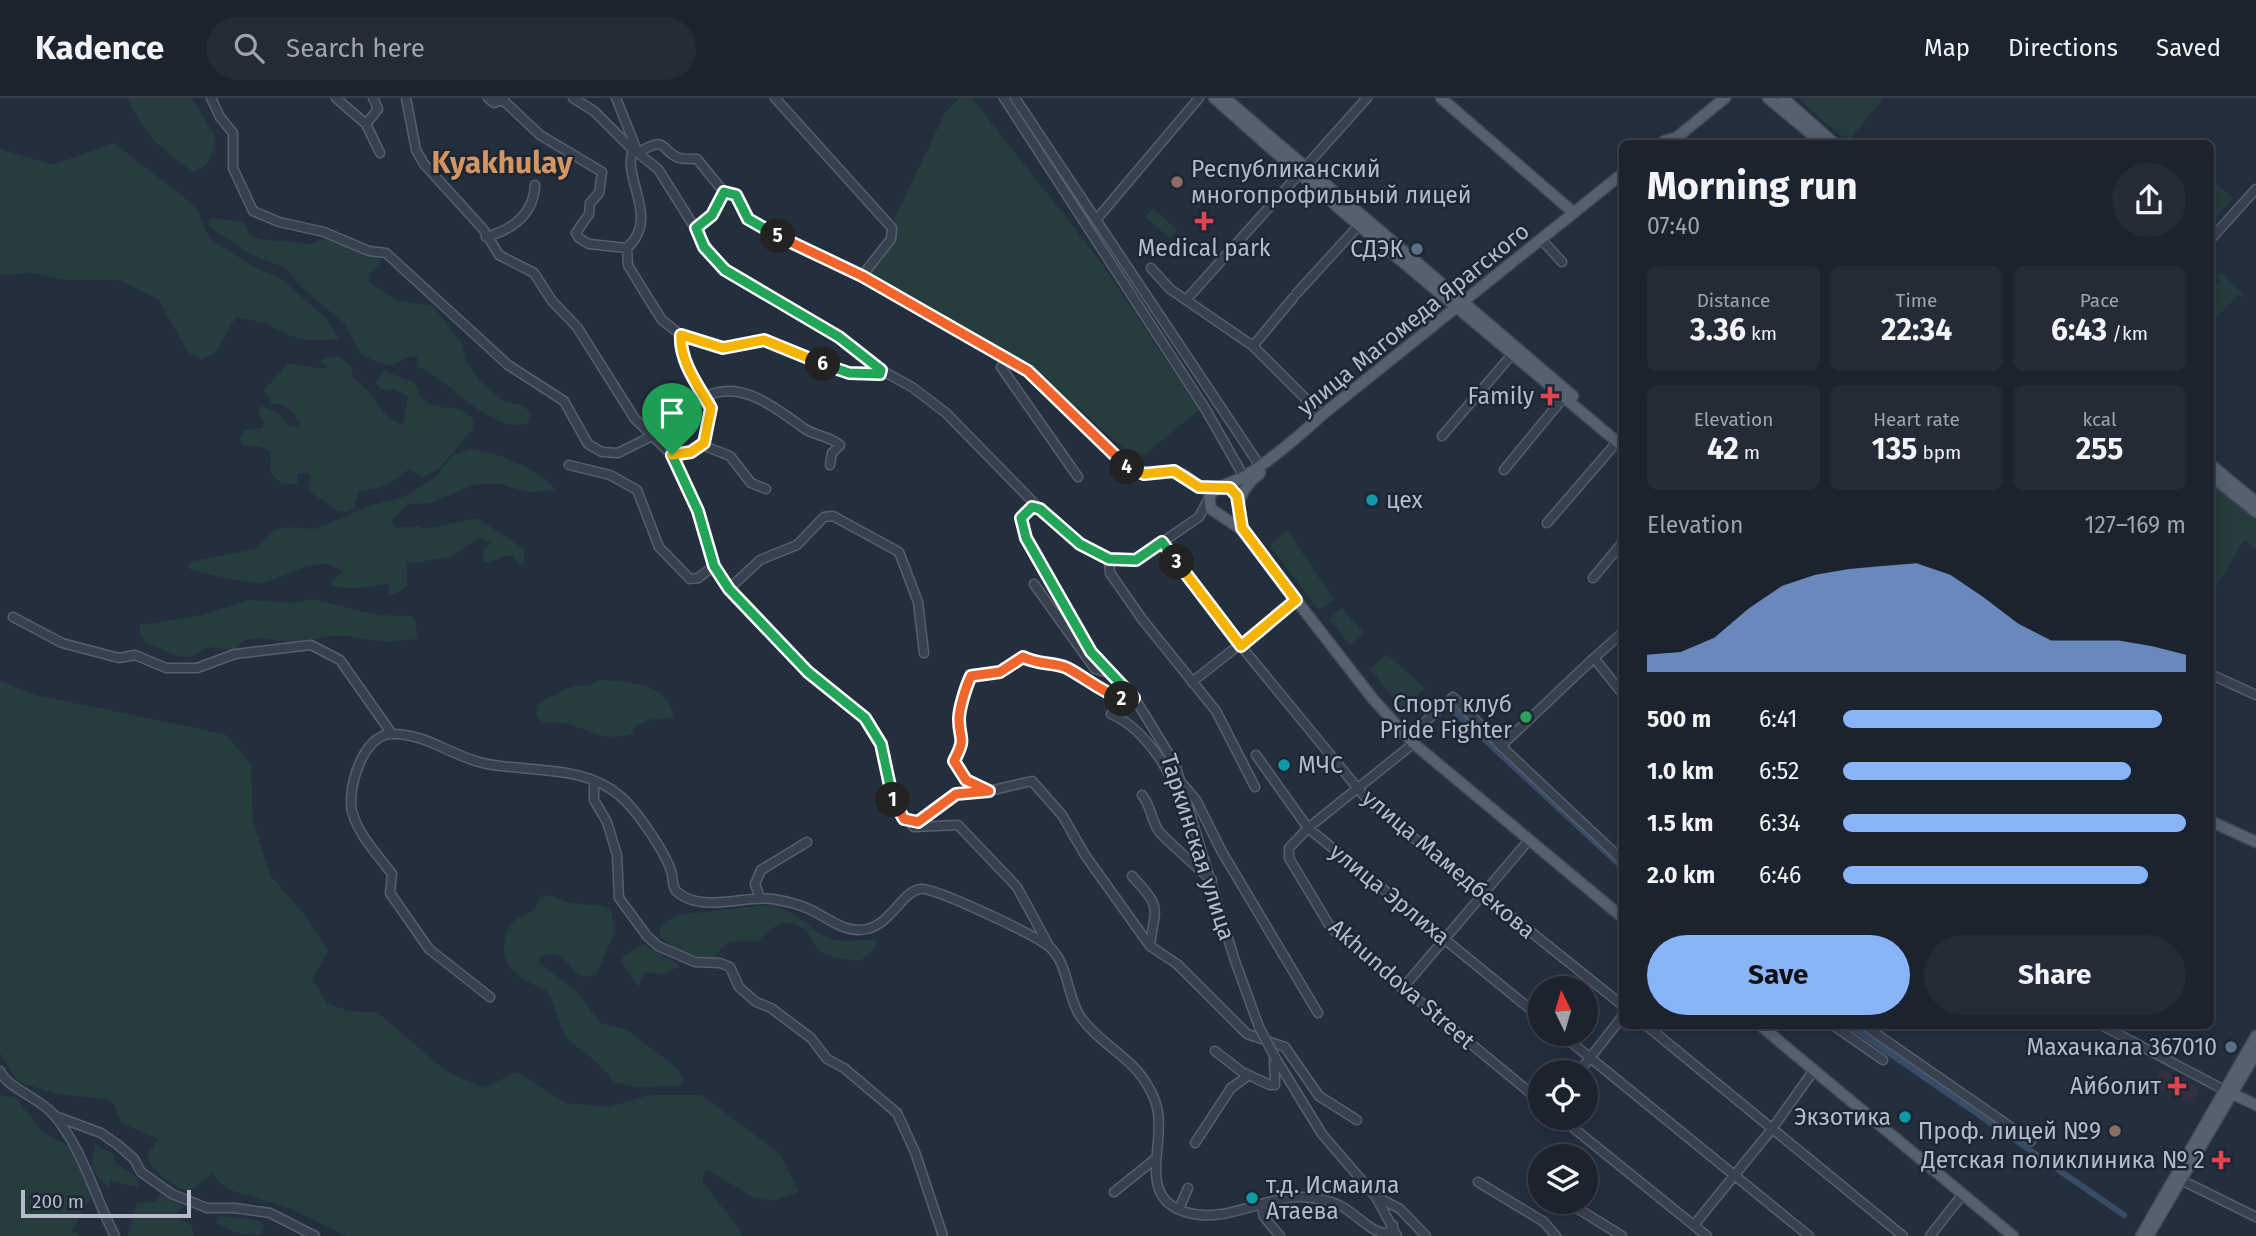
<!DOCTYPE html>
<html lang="en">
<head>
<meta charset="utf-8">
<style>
	body { margin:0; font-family:"Fira Sans",sans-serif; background:#242b36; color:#f1f3f6; height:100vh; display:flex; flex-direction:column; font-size:26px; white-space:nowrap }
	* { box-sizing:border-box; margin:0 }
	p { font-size:23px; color:#a0a4aa }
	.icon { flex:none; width:38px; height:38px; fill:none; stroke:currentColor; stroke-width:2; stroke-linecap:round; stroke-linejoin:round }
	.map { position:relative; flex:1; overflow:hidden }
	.side { position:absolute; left:1619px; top:42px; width:595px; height:889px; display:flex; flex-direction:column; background:#1b232e; border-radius:10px; box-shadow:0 4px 18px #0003,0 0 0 2px #39404a }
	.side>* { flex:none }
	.needle { width:46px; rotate:355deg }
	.controls { position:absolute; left:1528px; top:878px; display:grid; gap:14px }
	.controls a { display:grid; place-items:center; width:70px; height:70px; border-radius:50%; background:#1b232e; box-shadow:0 4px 18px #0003,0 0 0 2px #39404a; font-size:35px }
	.scale { position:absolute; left:21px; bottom:18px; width:170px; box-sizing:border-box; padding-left:7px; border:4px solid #b4bcc9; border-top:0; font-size:19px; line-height:24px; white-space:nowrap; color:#b4bcc9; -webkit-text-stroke:5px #1d2633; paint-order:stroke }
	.pin { position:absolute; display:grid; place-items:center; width:60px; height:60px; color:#fff; margin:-72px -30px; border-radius:50% 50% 50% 0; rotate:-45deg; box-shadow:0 0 7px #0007 }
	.pin .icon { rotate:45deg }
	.km { position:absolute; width:35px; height:35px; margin:-18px; border-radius:50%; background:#222; color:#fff; font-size:19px; line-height:35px; text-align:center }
	.round { display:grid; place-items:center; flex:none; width:74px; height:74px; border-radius:37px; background:#242b36 }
	.summary { display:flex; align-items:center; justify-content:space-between; height:119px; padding:0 28px }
	h1 { font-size:38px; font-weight:700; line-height:52px }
	.stats { display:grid; grid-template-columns:repeat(3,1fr); gap:10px; height:119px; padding:7px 28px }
	.stats div { display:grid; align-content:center; border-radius:10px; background:#242b36; text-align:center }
	.stats b { font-size:30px; font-weight:700 }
	.stats small { font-size:19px; font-weight:400 }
	.stats p { font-size:19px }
	.chart { height:196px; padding:14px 28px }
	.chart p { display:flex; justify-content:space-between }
	.chart svg { width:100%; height:126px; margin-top:7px; fill:#8ab4f8; opacity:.7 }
	.primary-button { display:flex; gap:14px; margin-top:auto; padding:14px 28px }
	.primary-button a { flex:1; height:80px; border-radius:42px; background:#8ab4f8; color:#111; font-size:28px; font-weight:700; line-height:80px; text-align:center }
	.primary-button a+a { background:#242b36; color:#f1f3f6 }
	ul { padding:0 28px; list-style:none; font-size:23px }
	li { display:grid; grid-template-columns:112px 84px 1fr; align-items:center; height:52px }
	li i { height:18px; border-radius:9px; background:#8ab4f8 }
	header { display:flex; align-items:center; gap:42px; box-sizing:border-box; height:98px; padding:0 35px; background:#1b232e; border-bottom:2px solid #39404a }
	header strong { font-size:33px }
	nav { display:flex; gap:38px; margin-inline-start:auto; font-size:24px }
	.search { width:490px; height:63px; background:#242b36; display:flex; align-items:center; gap:18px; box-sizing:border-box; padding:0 24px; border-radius:38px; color:#a0a4aa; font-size:26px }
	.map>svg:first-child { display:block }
</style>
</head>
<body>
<header>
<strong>Kadence</strong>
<div class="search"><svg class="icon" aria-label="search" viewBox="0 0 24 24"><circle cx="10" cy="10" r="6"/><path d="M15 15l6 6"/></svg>Search here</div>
<nav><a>Map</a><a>Directions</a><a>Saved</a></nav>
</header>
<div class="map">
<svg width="2256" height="1138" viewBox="0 0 2256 1138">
	<rect width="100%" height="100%" fill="#242f3e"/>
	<path fill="#32303f" d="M2161,971l40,18 -8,17 -40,-18z"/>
	<path fill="#263c3f" d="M128,0h64l24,39c-3,17 -6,29 -23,35 -29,-21 -52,-39 -65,-74z
		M959,0h13l129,164 98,148 -56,46 -13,-2 -100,-88 -161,-90 -2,-4 25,-29 6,-15 -4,-9 51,-106z
		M1798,0h86l-37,44z
		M114,45l81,63 15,33 44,28 25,10 47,41 13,21 -28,2 -21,-5 -26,-13 -28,-6 -21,36 -14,6 -12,-5 -31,-55 -39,-19h-55l-31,-7 -33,2v-126l53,16z
		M2210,80l23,20 -23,26z
		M1153,110l24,22 -7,8 -25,-21z
		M211,120l34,4 4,13c18,10 40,3 60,10l16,-7 55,21v6l-11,10 1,8 28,18 35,5 30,39 2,13 13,21 25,22 22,5 5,9 -3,9c-38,9 -76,-43 -108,-57l-2,-10c-12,-1 -13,4 -23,7 -10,4 -26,-6 -34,-11l-16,-30 -43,-36 -15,-19 -33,-12 -42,-28 -3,-8z
		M2220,174l24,23 -1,3 -5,-3 -28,30v-34l10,-11 -3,-4z
		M329,259h12l11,11 1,10c24,16 23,33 46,46l4,-1 5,-26 -12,-7 -16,-1 -4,-8 8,-10 31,12c11,39 44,13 59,38l-2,9 -33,39 -17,8 -13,-8c-17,14 -28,21 -50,22l-5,17 -7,4 -9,-1 -29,-20 1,-16 -4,-2h-8l-1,11 -14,1 -13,-13 1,-20 -11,-6h-17l-3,-5 4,-11 19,-2v-7l-5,-10 3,-5 19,7 8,12 9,2 4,-4c-9,-10 -14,-21 -29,-18l-8,-15 25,-27 36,6 2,-3 -8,-5z
		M471,351c27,3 68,21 85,41l-28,2 -29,-8 -27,1 -40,18 -24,1 -17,17 5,7 21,-2 7,3 53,-11 47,31v15h-6l-4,-8c-13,-3 -19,8 -30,6l-2,-10 9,-9 -13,-5 -27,19 -44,7v23l-12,7h-6v-10l-39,5 -18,-3 -1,-3 12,-12c-29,-19 -54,7 -82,12 -8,1 -69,-11 -73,-15l1,-6 67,-13 18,-18 13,-4 28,2 55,-23 35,-10 30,-18 18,-23z
		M2210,381l46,38v32l-12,-9 -34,58z
		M1287,432l47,70 -15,10 -50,-65z
		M313,501l65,16 33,1 5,7 1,16 -31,3 -50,-7 -42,8 -33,-5 -16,2 -11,11 -25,-4 -19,10h-9l-36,-14 -5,-8v-10l58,-9 52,-16 42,3z
		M1342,510l22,25 -14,12 -21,-26z
		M1387,556l38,34 -22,22 -33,-41z
		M600,582c27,1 71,3 74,38l-22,1 -18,7 -2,8c-39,12 -54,-18 -89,-11l-7,-7 3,-13 34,-17h17z
		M0,583l40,15 185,38 26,30 2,56 17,55 39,45 19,31 -16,28 15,24 21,8 29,1 69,59 37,17 34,-16 49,31 43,4 40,-12h52l79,59 19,38 -28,9 -18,-4 -47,-28 -4,12 42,55h-398l-55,-27 -64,-20 -15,-15 -23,18c-20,-7 -32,-18 -43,-35l12,-18 -37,-16 -8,-20 -7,-4 -50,-5 -38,-12 -18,-29z
		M540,797c13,0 21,6 33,8 13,3 26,0 38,6l4,22 -18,43c-28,14 -26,-33 -58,-17l1,7 37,27 23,32 27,7 49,37 7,10 -2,9 -45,1 -22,-5 -14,-17 -34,-27 -18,-46c-21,-11 -46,-19 -44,-48 1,-7 2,-14 7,-20 11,-12 25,-6 29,-29z
		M769,807c30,6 34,21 58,32 14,7 34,3 50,2l-2,10 -15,12c-14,-2 -31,-2 -42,-12 -6,-5 -8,-15 -13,-19 -20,-15 -35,-2 -48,12 -20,-2 -34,-3 -42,17 -22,-2 -41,-7 -56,-25l3,-9 14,-10z
		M643,846l37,22 -16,8 -20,-2 -5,15 -17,-24 1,-6z
		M0,997l15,2 27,35 34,18 15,34 -1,15 -19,32 9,5h-80z
		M95,1046l18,10 4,11 20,12 1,10 -27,-6 -3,7 -17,-20z
		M162,1092l21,17 -8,8 17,11 2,10h-66l9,-33 18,-1z
		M218,1118l41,4 5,5 -3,10c-17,1 -31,-4 -45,-12z"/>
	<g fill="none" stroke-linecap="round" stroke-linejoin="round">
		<path stroke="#394c67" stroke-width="6" d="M1453,612l169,157
			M1850,928l274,189"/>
		<defs>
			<path id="minor" d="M211,0l9,19 13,16v35l20,43 26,11 45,10 45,19 17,2 122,112 56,36 24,43 14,8 16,1 36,-18
				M336,0l30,26
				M373,0l5,11 -12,15 14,29
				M406,0l10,52 8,14 59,65 16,26 35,18 18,28 25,26 58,92 37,36 26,56 16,55 15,23 79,83 57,46 16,26 16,64 17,19 44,-2 59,62 32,59
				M488,0l6,5 9,-3 37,35 62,37 -3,21 -9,10 -1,11 -13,19 3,5 10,6 38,4 1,17 15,25 19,30 19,15 42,13 41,-8 85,33 31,1 1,-4
				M573,0l21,13 35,35 29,23 59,94 109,66 55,41 31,17 34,26 92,94
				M616,0l22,55
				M775,0l117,130 -1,11 -29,37
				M1004,0l202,312 38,67
				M1015,0l245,368
				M638,55c30,-19 22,-2 41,5 4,1 13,1 18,1l27,33
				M724,94l12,3 12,24 8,6 106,51 145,81 21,14 101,98c17,7 30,-1 46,2 18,3 17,18 41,17
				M1096,122l103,-122
				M696,130l16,-13 12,-23
				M486,139c26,-7 48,-23 49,-52
				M1541,141l21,23
				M2210,142l46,-51
				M627,150c34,-31 -6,-70 6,-98
				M1151,170l19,21 83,57 69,69
				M1297,195l64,-70
				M1186,202l181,-202
				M1253,248l40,-48
				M1007,259l-6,10 77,110
				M705,299c36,-19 72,12 100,32 11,7 24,7 35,16l-8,8 -2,12
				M1442,338l73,-85
				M702,347l28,11 21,27 15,6
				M672,357l19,-3 13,-9 7,-35c-12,-21 -32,-47 -30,-73
				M569,367l41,10 27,15 22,57 31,32 8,-1 16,-12
				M1504,372l60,-73
				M1209,400l-10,19 -63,43 -13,1 -14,-2 -29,-15 -45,-38 -11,6 -3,6 5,20 65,114 41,42 43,70 59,194 25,69
				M1547,425l70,-81
				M1162,444l79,104 128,156 253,203
				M1109,461l1,14 32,46 74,92 39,76
				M1593,480l29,-35
				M1034,486l61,85 14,4
				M729,491l31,-29 37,-15 27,-28 9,-1 66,36 19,50 6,51
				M13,519l49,26 57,15 16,-3 31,13h31l38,-14 76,-9 29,15 52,74
				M1594,560l28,-25
				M2210,576l46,21
				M1192,584l104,-82
				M1111,616c19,8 35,25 47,42 7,9 10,21 19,28l4,-2 15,18 26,52 96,161
				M1408,639l45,-40 48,49 93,-88 28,35
				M1414,645l-106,85 -19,20v10l42,70 209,173
				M1501,648l121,114
				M1256,657l52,73 232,189
				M594,683v19l13,22 10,33 2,43 28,38 11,10 37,16 25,1 10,4 9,20 17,15 15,6 40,30 16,21 17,9 53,45 18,39 28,84
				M987,692l-21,-10 -12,-19c13,-26 5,-20 5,-42 0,-10 7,-33 12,-43l29,-4 23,-15c15,8 29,5 42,10 24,11 41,35 69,31
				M1142,697c9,11 9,24 16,35 4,6 48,46 54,50
				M910,723l8,1 38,-28 33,-3 43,-10 30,34 23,40 65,91 27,18 70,70 38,13 34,49 38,24
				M1132,778c31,33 23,29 18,70
				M760,800l-5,-14 6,-14 46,-28
				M1402,891l127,-149
				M490,899l-61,-48 -39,-56 2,-19c-14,-19 -34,-39 -40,-63 -5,-23 11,-76 39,-77 36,-1 63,24 96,30 43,8 98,1 133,32 16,13 45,56 51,75 3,7 0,13 5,20 25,23 67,4 97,8 12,2 25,5 36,10 20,9 35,25 58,20 25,-6 36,-39 54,-40 16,-1 111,45 126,56 22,16 19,50 33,71 19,28 53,41 69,72 4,7 8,16 9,25 6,38 -23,90 36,101 36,7 73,-18 109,-17 12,1 25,3 36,8 15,6 34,31 50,28l4,-8
				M1647,928l256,210
				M1834,928l49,34
				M1865,928l166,115
				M2103,928l127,67
				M1561,936l248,202
				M1215,953l27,21 28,13h5l-1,-25
				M1276,961l46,75 54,63 21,39
				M0,973c8,18 39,26 54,44 30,36 40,81 61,121
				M1578,975l44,-56
				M55,1018l46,17 17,12 16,14 7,13 31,22 35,14h27l36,5 45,23
				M1561,1020l146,118
				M1195,1045l36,-55 18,-13
				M2183,1083l73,36
				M1478,1084l66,40 12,14
				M1114,1094l41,-33
				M1377,1099l23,12 26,27
				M1567,1104l55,34
				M1261,1106l3,13 16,19
				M1179,1111l9,-21
				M1694,1127l78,-96 42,-59
				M1930,1138l33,-42"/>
			<path id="major" d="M1214,0l129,114 279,234
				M1225,0l348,298
				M1441,0l133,115
				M1768,0l55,46
				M1783,0l52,46
				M1664,43l12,-3 49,-40
				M1622,76l-300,241c-25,23 -49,44 -77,61 -12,8 -30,8 -36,22l2,11 30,20 132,170 40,44 209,174
				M2210,366l46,38
				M2210,377l46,37
				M1242,431c-8,-26 -2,-39 18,-56
				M2210,723l46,21
				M1761,928l252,210
				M2233,996l23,11
				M2141,1138l115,-200
				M2148,1138l108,-183"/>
		</defs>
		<use href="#minor" stroke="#565f6c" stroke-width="11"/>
		<use href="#major" stroke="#414a57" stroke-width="13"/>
		<use href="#minor" stroke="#38414e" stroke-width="8"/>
		<use href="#major" stroke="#56606e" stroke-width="10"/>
		<defs>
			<path id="minor-bridge" d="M1259,929l17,32"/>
		</defs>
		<use href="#minor-bridge" stroke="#565f6c" stroke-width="11" stroke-linecap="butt"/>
		<use href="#minor-bridge" stroke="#38414e" stroke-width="8"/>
	</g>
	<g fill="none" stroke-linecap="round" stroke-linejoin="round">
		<defs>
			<path id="split-1" d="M672,357l26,56 16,55 15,23 79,83 57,46 16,26 12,56"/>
			<path id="split-2" d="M893,702l11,19 14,3 38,-28 33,-3 -23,-11 -12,-19c13,-25 5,-20 5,-42 0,-10 7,-33 12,-43l29,-4 23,-15c15,8 31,5 44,11 19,10 33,23 55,31"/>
			<path id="split-3" d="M1122,601l12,-1 -43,-46 -65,-114 -5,-20 11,-11 8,2 40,35 29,15 27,1 26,-18 15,20"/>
			<path id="split-4" d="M1127,369l17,7 30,-3 25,16 31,1 7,8 5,32 54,72 -55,46 -64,-84"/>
			<path id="split-5" d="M778,138l84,40 166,95 99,96"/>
			<path id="split-6" d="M778,138l-30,-17 -12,-24 -12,-3 -12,23 -16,13 8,19 21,23 114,67 42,33 -1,4 -31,-1 -26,-9"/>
			<path id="split-7" d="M672,357l19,-3 13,-9 7,-35c-12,-21 -32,-47 -30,-73l42,13 41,-8 59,24"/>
		</defs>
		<use href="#split-1" stroke="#fff" stroke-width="14"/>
		<use href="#split-2" stroke="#fff" stroke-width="14"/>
		<use href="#split-3" stroke="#fff" stroke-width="14"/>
		<use href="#split-4" stroke="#fff" stroke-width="14"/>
		<use href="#split-5" stroke="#fff" stroke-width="14"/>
		<use href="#split-6" stroke="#fff" stroke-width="14"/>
		<use href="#split-7" stroke="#fff" stroke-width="14"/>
		<use href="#split-1" stroke="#22a559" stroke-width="9"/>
		<use href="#split-2" stroke="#f0652b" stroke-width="9"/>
		<use href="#split-3" stroke="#22a559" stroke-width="9"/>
		<use href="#split-4" stroke="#f5b400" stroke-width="9"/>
		<use href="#split-5" stroke="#f0652b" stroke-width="9"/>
		<use href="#split-6" stroke="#22a559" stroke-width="9"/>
		<use href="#split-7" stroke="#f5b400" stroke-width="9"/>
	</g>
	<g fill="#8d6e63" stroke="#1d2633" stroke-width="2.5">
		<circle cx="1177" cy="84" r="7"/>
		<circle cx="2115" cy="1033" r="7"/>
	</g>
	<g fill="#e0444e" stroke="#1d2633" stroke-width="2.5">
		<path d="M1200.5 112.5h7v7h7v7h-7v7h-7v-7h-7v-7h7z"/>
		<path d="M1546.5 287.5h7v7h7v7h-7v7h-7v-7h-7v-7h7z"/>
		<path d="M2173.5 977.5h7v7h7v7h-7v7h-7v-7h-7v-7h7z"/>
		<path d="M2217.5 1051.5h7v7h7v7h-7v7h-7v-7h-7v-7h7z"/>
	</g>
	<g fill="#5c6f8a" stroke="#1d2633" stroke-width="2.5">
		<circle cx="1417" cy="151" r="7"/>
		<circle cx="2231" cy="949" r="7"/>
	</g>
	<g fill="#0f9aa8" stroke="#1d2633" stroke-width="2.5">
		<circle cx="1372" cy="402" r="7"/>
		<circle cx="1284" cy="667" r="7"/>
		<circle cx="1905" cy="1019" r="7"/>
		<circle cx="1252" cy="1100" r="7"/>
	</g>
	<circle fill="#2e9e5b" stroke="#1d2633" stroke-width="2.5" cx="1526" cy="619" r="7"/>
	<g text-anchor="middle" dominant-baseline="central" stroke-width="5" stroke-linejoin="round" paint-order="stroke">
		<g font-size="23" fill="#b4bcc9" stroke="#1d2633" text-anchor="end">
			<text x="1191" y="71" text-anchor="start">Республиканский<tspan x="1191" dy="26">многопрофильный лицей</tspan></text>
			<text x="1204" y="150" text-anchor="middle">Medical park</text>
			<text x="1403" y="151">СДЭК</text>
			<text x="1534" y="298">Family</text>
			<text x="1386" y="402" text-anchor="start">цех</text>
			<text x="1512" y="606">Спорт клуб<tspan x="1512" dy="26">Pride Fighter</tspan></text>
			<text x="1298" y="667" text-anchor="start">МЧС</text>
			<text x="2217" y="949">Махачкала 367010</text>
			<text x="2161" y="988">Айболит</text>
			<text x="1891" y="1019">Экзотика</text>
			<text x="2101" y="1033">Проф. лицей №9</text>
			<text x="2205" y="1062">Детская поликлиника № 2</text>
			<text x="1266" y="1087" text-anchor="start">т.д. Исмаила<tspan x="1266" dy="26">Атаева</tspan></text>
		</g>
		<g font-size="23" fill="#b4bcc9" stroke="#1d2633">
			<text transform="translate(1413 221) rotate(-39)">улица Магомеда Ярагского</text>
			<text transform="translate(1198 749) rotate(72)">Таркинская улица</text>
			<text transform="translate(1449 766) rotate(40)">улица Мамедбекова</text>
			<text transform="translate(1390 796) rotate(39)">улица Эрлиха</text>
			<text transform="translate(1402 886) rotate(41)">Akhundova Street</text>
		</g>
		<g font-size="30" font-weight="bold" fill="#d59563" stroke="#1d2633">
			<text x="502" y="65">Kyakhulay</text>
		</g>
	</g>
</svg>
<div class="controls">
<a><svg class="needle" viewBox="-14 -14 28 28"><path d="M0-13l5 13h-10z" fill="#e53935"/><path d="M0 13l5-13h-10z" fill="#a0a4aa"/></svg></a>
<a><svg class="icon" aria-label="locate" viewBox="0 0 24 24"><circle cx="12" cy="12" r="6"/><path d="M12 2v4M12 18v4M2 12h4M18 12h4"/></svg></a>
<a><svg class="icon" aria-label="layers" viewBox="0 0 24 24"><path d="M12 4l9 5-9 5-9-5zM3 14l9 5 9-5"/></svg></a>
</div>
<div class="scale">200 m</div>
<div class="pin" style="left:672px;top:357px;background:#1e9e55"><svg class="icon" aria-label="arrive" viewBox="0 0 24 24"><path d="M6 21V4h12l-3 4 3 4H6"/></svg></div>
<b class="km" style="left:893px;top:702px">1</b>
<b class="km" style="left:1122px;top:601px">2</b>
<b class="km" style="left:1177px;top:464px">3</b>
<b class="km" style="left:1127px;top:369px">4</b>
<b class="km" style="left:778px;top:138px">5</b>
<b class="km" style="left:823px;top:266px">6</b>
<section class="side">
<div class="summary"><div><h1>Morning run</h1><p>07:40</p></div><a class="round"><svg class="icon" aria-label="share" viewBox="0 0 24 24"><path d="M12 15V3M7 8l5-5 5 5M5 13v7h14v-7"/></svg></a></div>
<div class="stats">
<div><p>Distance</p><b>3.36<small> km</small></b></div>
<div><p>Time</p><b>22:34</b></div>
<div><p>Pace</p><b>6:43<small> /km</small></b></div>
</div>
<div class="stats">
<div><p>Elevation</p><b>42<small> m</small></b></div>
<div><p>Heart rate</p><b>135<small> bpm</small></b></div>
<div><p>kcal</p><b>255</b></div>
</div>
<div class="chart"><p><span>Elevation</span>127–169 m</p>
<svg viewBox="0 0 160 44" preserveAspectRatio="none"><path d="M0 44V38L10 37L20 32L30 22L40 14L50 10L60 8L70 7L80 6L90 10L100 18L110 27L120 33L130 33L140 33L150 35L160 38V44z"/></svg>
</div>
<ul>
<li><b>500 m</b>6:41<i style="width:93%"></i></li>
<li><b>1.0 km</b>6:52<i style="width:84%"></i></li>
<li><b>1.5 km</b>6:34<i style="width:100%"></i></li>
<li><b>2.0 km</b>6:46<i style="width:89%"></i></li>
</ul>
<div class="primary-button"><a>Save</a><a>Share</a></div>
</section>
</div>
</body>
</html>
